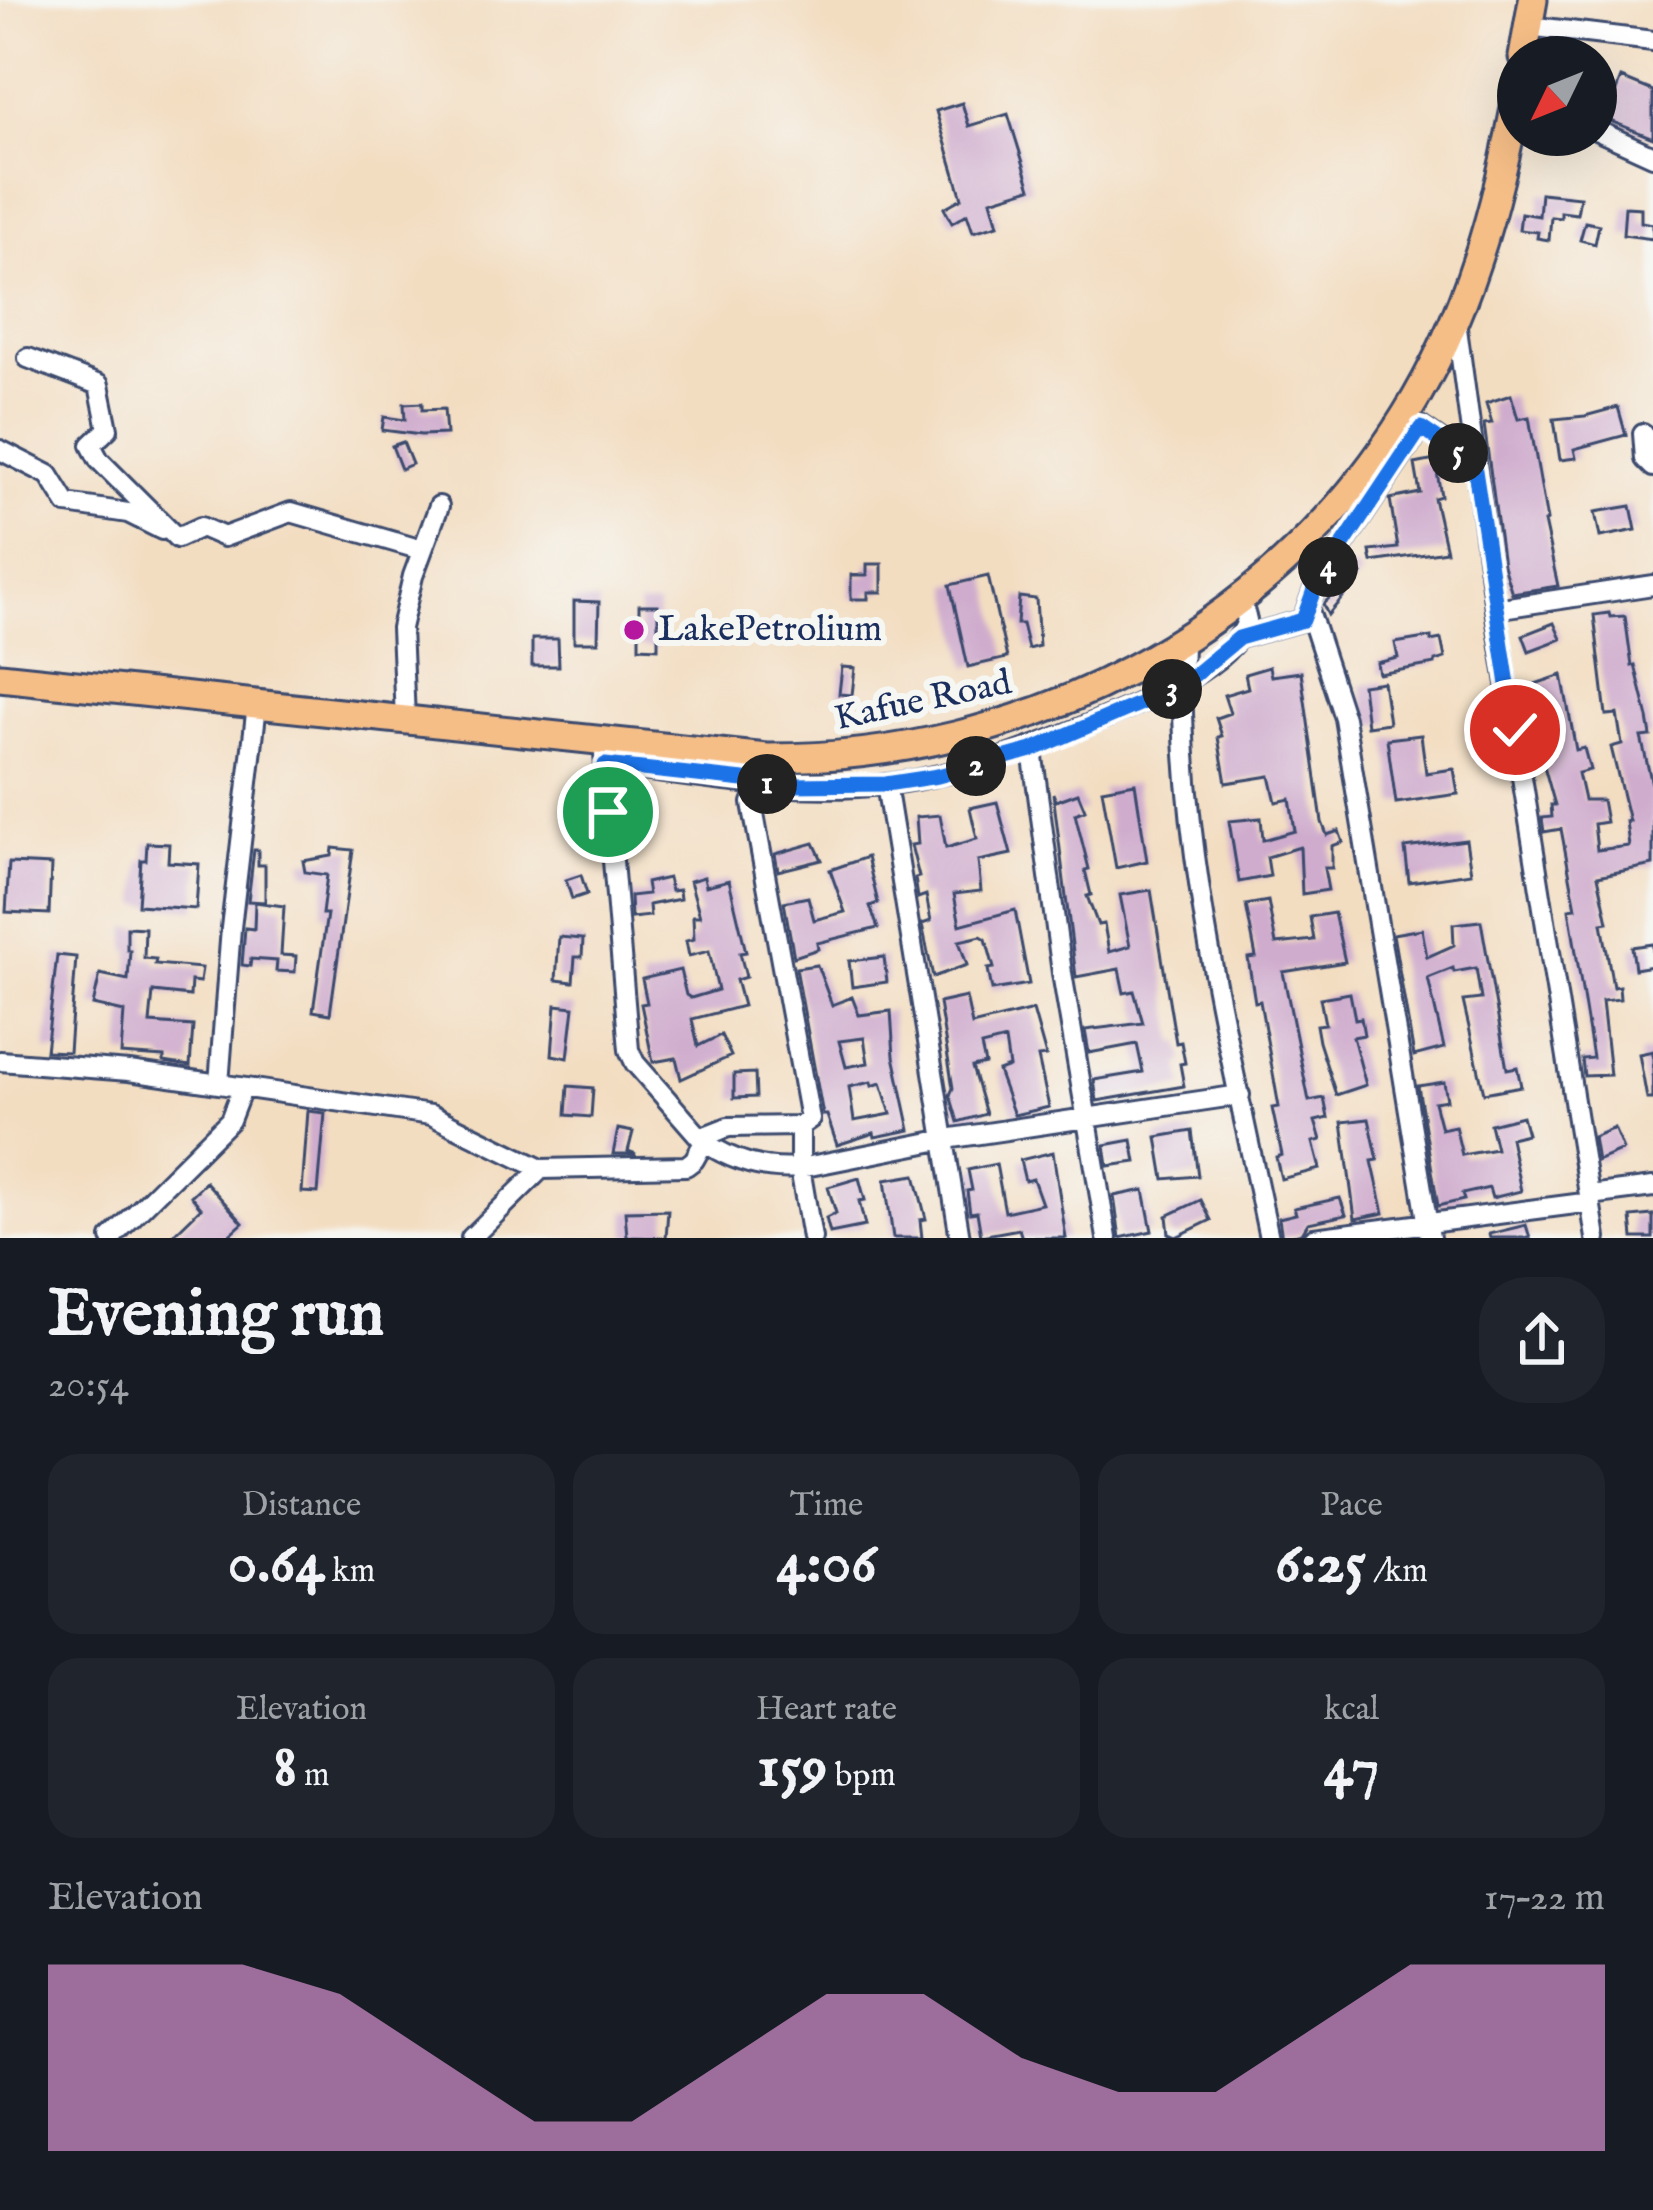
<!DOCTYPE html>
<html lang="en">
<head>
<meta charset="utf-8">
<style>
	body { margin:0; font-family:"IM FELL English",serif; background:#20242c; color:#f1f3f6; height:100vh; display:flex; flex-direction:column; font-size:45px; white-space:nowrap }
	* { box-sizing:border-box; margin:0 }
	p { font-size:39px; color:#9ea1a6 }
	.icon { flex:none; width:66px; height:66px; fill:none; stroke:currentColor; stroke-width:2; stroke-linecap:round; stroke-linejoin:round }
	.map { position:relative; height:1238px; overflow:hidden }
	.side { display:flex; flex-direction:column; background:#171b24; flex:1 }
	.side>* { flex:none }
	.needle { width:78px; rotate:227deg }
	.controls { position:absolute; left:1497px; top:36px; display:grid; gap:24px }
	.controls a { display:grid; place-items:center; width:120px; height:120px; border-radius:50%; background:#171b24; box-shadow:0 12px 48px #0002; font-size:60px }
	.pin { position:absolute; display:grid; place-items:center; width:102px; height:102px; color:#fff; margin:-51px; border:6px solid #fff; border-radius:50%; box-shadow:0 3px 12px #0007 }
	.km { position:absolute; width:60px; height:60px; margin:-30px; border-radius:50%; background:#222; color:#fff; font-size:33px; line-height:60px; text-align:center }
	.round { display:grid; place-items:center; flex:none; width:126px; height:126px; border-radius:48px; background:#20242c }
	.overview { display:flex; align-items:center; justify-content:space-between; height:204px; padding:0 48px }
	h1 { font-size:66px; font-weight:700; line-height:90px }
	.stats { display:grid; grid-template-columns:repeat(3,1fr); gap:18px; height:204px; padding:12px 48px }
	.stats div { display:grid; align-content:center; border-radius:30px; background:#20242c; text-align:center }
	.stats b { font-size:60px; font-weight:700 }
	.stats small { font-size:33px; font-weight:400 }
	.stats p { font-size:33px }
	.chart { height:336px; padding:24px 48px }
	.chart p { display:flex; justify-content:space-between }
	.chart svg { width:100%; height:216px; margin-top:12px; fill:#d690ce; opacity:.7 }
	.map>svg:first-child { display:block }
</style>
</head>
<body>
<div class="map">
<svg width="1653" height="1238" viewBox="0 0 1653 1238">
	<rect width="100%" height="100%" fill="#f6f6f2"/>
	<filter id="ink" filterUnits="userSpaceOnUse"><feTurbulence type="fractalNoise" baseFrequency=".00833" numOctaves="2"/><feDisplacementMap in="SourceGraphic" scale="24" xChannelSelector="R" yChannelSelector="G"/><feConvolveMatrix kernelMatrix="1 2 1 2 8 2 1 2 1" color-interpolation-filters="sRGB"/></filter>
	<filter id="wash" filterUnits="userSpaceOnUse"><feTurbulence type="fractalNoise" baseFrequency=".004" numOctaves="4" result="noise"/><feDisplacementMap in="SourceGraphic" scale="48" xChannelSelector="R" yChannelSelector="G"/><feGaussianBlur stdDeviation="2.7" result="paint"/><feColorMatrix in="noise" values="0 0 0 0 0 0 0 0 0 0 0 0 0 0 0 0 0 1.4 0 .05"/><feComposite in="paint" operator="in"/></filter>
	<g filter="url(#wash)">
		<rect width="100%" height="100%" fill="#f3ddc1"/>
		<g id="blocks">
			<path fill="#cfaccd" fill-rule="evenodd" d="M1621,78l32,13v47l-48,-19z
				M962,103l7,23 39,-12 23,74 -40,12 7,25 -25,7 -6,-18 -15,9 -8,-15 18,-10 -26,-87z
				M1541,193l39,4 -3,17 -16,-2v6l-10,-1 -2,23 -12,-2 1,-6 -19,-2 2,-17 18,3z
				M1625,207l16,1v14l12,2v15l-30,-4z
				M1585,222l14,3 -4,19 -15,-4z
				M1511,395l7,24 11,-2 18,104 -3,1 14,64 -46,7 -9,-28 -19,-141 8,-1 -6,-20z
				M422,403v7l22,-1 2,25 -25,1 -39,-5 2,-13 21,3 -1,-16z
				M1618,407l8,28 -52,14 2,9 -16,2 -6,-41 31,-3z
				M403,442l9,22 -11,5 -9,-23z
				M1435,460l6,36 -7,2 12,53 -74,11 -2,-11 28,-3 -8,-49 30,-6 -5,-29z
				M1631,506l5,24 -36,7 -5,-25z
				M867,564h15v28h-14v7h-17v-24h16z
				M1352,566l10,8 -34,41 -5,-11 18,-17 -4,-3z
				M988,576l19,82 -39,9 -18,-82z
				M1019,597l17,2 3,47 -11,3 -6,-25h-5z
				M574,601l25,1 -1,40h-24z
				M639,605h19v43l-19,-1z
				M1609,613l1,4 15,-1 7,50 3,-1 13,53 3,18 -10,1 12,52v76l-55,11 10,46 -6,1 11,64 6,-1 1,13 -18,2 8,74 -26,1 -2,-17 11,-1 -24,-149 7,-1 -15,-79 -17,3 -2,-14 10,-1 -1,-12h4l-13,-46 4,-1 -14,-73 30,-10 14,75 8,-2 6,22 -12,3 6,27h18l4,22 -12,2 3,26 32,-4 -3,-25h3l-18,-74 11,-3 -5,-30 -11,1 -12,-100z
				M1554,623l7,16 -32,12 -6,-16z
				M1431,637v4l10,-2 4,19 -10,3v3l-56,10 -2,-11 21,-5 -3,-15z
				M532,639h26l1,27h-27z
				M842,667l13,1 -3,27 -13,-1z
				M1269,667l2,9 30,-4 21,150 5,13 12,-4 4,11 -11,4v22h-8l4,22 -26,4 -2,-47 -33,10 3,19 -31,6 -10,-61 32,-3 2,22 32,-9 -5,-32 -14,3 -6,-26 -44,7 -8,-46 4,-1 -6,-18 14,-5 -6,-18 24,-7 -3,-14z
				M1383,682l6,41 -22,3 -5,-41z
				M1421,735l5,38 28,-4 4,25 -62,9 -9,-64z
				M1135,783l12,78 -31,7 -14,-79z
				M634,788l2,29h-13l-2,-28z
				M1053,793l3,8 22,-8 7,17 -10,4 14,55 -4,1 6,25 -4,1 11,29 6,-1 5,28 21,-6 -10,-51 31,-5 25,153 5,-1 4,21 -5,1 4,22 -87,15 -3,-21 49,-8 -6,-28 -48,9 -4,-23 58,-7 -9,-32 -10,2 -5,-24 -43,8z
				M997,802l14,52 -33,7 3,30 -27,3 6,31 55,-15 14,74 -37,6 -4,-21 6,-1 -8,-29 -5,-3 -22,5 8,24 -34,12 -11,-53 9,-3 -5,-26 -8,3 -3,-20 4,-1 -8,-32 7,-1 -2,-27 24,-2 6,33 31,-9 -7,-31z
				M1466,840l5,33 -62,9 -4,-34z
				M147,843l22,1 -1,18 31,2 -3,45 -58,-4 3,-45h5z
				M814,843l8,17 -44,11 -3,-17z
				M333,848l20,2 -23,164 -17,-3 14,-97h-5l5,-39 -22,-3 -2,-11 29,-5z
				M254,850h4v15h7v37l-17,-1z
				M867,857l11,46 -8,3 8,22 -61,15 1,6 -24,8 -10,-55 24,-5 6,23 31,-8 -15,-42z
				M9,863l42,2 -2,49 -43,-2z
				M581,875l6,19 -15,5 -6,-19z
				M704,877l2,9 23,-6 17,72 -6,1 6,24 -10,3 7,26 -51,13 6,27 23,-11 10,21 -50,23 -5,-21 -23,4 -12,-58 6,-1 -5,-24 38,-9 6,25 5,3 27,-8 -9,-39 -20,5 -3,-15 8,-2 -1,-23h7l-10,-35z
				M668,878l3,13 8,-1 1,9 -31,6 1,11 -19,2 -1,-22 18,-2 -2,-11z
				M1268,901l8,43 38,-4 -4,-23 24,-4 11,49 -62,10 26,129 15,-3 4,20 -13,3 6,19 -8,2 7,27 -39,10 -5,-22 6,-2 -10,-47 7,-1 -19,-106 -5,1 -7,-44 8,-1 -10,-52z
				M255,902l29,4 -3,49 15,1 -1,16 -19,-1 1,-10 -26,-2 -1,7 -8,-1 3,-37 9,1z
				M1481,921l26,148 10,-2 4,19 -37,7 -21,-92 18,-2 -5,-31 -22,4 -1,-4 -25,10 16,70 -30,8 -21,-122 29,-5 5,28 27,-12 -1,-21z
				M127,927l18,1 -1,30 12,1 -1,5 47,4 -2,14 -9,-1 -1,15 -37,-4 -3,31 43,3 -3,40 -26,-4v-5l-43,-3 3,-42 -31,-7 7,-31 28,6 2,-30h-3z
				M559,937l24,2 -1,18h-7l-2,25 -17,-2z
				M1653,944v22l-18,3 -3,-22z
				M57,955l19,2 -7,95 -23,-1z
				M884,957l3,25 -35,5 -3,-26z
				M817,965l15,40 20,-8 7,18 32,-4 3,45 16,74 -35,7 -1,-4 -37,12 -10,-30h-4l-27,-147zM864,1038l4,25 -22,4 -7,-26zM871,1082l1,4 9,-3 10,31 -37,7 -5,-34z
				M1350,993l5,26 6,-1 3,17 -11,2 13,48 -30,10 -17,-53 -3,-17 9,-1 -5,-26z
				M966,997l6,28 61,-15 13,46 -8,1 11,50 -35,8 -16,-44 11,-4 -4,-27 -24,6 4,18 -13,3 14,47 -28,8 -8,-27 3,-7 -14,-85z
				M556,1005l18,2 -6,51 -16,-3z
				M1653,1051v48h-6l-8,-45z
				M755,1073l1,24 -22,1v-24z
				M1444,1082l3,18 -13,2 7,27 14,-3 7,29 34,-6 -6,-25 32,-8 5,18 -17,4 11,53 -29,7 -3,-10 -27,6 2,6 -26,6 -20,-120z
				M568,1086l25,2 -2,29 -25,-2z
				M308,1111l17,2 -7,80 -16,-1z
				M1369,1119l9,41 -6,1 12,52 -29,6 -13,-97z
				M1614,1128l9,22 -26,11 -4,-24z
				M618,1129l15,3 -5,19 8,3h-23z
				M1192,1131l6,45 -34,3 -7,-42z
				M1132,1140l4,22 -28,4 -3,-21z
				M1053,1152l13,86h-44l-3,-9 -38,7 -4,-24 -7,1 -3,-22 5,-1 -4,-20 28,-6 9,48 37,-8 -9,-25 -8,2 -5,-21z
				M915,1175l11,44 -6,1 2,18h-29l-8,-58z
				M859,1178l6,22 -6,1 6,25 -35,7 -4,-15 10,-5 -8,-26z
				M206,1182l37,41 -17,15h-56l31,-30 -10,-12z
				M1144,1190l8,41 -32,7 -6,-42z
				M1340,1198l6,17 -38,8 -6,10 -20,5 -3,-20 17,-4 -2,-6z
				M1201,1200l10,20 -35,17 -7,-3 -2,-18z
				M668,1210l-2,28 -39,-1 -2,-26z
				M1653,1215v23h-20l-2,-21z
				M1526,1225l4,13h-40l-1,-4z"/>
		</g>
	</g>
	<g filter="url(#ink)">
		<use href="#blocks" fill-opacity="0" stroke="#3b496d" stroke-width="3"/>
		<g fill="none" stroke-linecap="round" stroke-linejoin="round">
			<defs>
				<path id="minor" d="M1528,26l125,15
					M1596,130l57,26
					M1456,321l39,288 101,629
					M28,358l71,27 9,44 -17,16 8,15 78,78 24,-11 23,10 67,-25 131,38
					M1414,422l60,41
					M1643,433l2,26 8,8
					M0,450l49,25 18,29 61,9 34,17
					M1495,609l158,-24
					M1309,610l35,108 86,520
					M1239,638l64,-18 12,-33 106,-159
					M1183,642c-7,201 46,401 86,596
					M257,705l-26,223 -12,156 212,31 110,54
					M405,719l-4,-91 12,-52 26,-70
					M1032,750l30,223 45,265
					M604,754l25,296 6,13 69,79c30,20 60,29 96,26l12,70
					M605,765c92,12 190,31 284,19 87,-11 164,-44 244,-78 35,-15 103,-46 114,-86l-6,-21
					M886,784l74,454
					M0,1061l129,10 90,13
					M800,1126v42l146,-29 294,-44
					M700,1138l28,-11 72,-1 10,-7 -58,-316 9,-24
					M1590,1195l63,-8
					M111,1238l119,-118 12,-31
					M471,1238l70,-69 145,-3 8,-6 10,-18
					M1314,1238l277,-36"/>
				<path id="highway" d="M1523,57l10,-57
					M0,677l767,81c255,1 501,-122 638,-342 62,-99 93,-211 113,-325"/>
			</defs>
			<use href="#minor" stroke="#3b496d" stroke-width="24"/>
			<use href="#highway" stroke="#3b496d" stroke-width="33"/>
			<use href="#minor" stroke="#fff" stroke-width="18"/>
			<use href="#highway" stroke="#f6be87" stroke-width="27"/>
		</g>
	</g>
	<g fill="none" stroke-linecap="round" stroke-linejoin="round" filter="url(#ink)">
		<defs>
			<path id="route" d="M608,812l-3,-47 185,20 96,-1 52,-8 94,-26 149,-64 58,-48 64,-18 12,-33 106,-159 53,36 41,266"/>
		</defs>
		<use href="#route" stroke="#fff" stroke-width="24"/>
		<use href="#route" stroke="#1a73e8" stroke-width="15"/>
	</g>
	<circle fill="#b5179e" stroke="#f6f6f2" stroke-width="4.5" cx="634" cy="630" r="12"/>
	<g text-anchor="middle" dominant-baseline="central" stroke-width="12" stroke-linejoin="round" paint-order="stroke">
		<g font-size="36" fill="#1b2f5e" stroke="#f6f6f2" text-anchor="start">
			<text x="658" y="630">LakePetrolium</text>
		</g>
		<g font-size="36" fill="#1b2f5e" stroke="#f6f6f2">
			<text transform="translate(923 701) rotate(-12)">Kafue Road</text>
		</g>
	</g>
</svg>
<div class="controls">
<a><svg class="needle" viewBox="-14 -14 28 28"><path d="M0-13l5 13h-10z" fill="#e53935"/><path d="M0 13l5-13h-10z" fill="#9ea1a6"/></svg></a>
</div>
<div class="pin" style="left:608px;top:812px;background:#1e9e55"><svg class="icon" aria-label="arrive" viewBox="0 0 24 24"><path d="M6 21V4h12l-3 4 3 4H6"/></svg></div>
<div class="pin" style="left:1515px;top:730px;background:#d93025"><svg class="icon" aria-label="check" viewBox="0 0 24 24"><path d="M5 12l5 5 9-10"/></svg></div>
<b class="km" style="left:767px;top:784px">1</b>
<b class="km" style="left:976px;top:766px">2</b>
<b class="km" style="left:1172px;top:689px">3</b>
<b class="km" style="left:1328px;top:567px">4</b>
<b class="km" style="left:1458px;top:453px">5</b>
</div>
<section class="side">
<div class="overview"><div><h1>Evening run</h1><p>20:54</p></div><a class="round"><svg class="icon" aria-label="share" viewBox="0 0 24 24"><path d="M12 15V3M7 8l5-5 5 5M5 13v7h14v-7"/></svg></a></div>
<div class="stats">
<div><p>Distance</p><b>0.64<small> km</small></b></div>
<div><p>Time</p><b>4:06</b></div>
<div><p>Pace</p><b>6:25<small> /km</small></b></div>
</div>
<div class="stats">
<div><p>Elevation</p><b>8<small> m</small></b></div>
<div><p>Heart rate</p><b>159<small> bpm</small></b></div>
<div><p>kcal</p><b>47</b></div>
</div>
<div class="chart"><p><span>Elevation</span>17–22 m</p>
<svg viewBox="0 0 160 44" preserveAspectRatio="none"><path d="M0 44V6L10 6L20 6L30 12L40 25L50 38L60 38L70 25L80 12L90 12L100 25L110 32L120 32L130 19L140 6L150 6L160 6V44z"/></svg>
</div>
</section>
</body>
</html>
